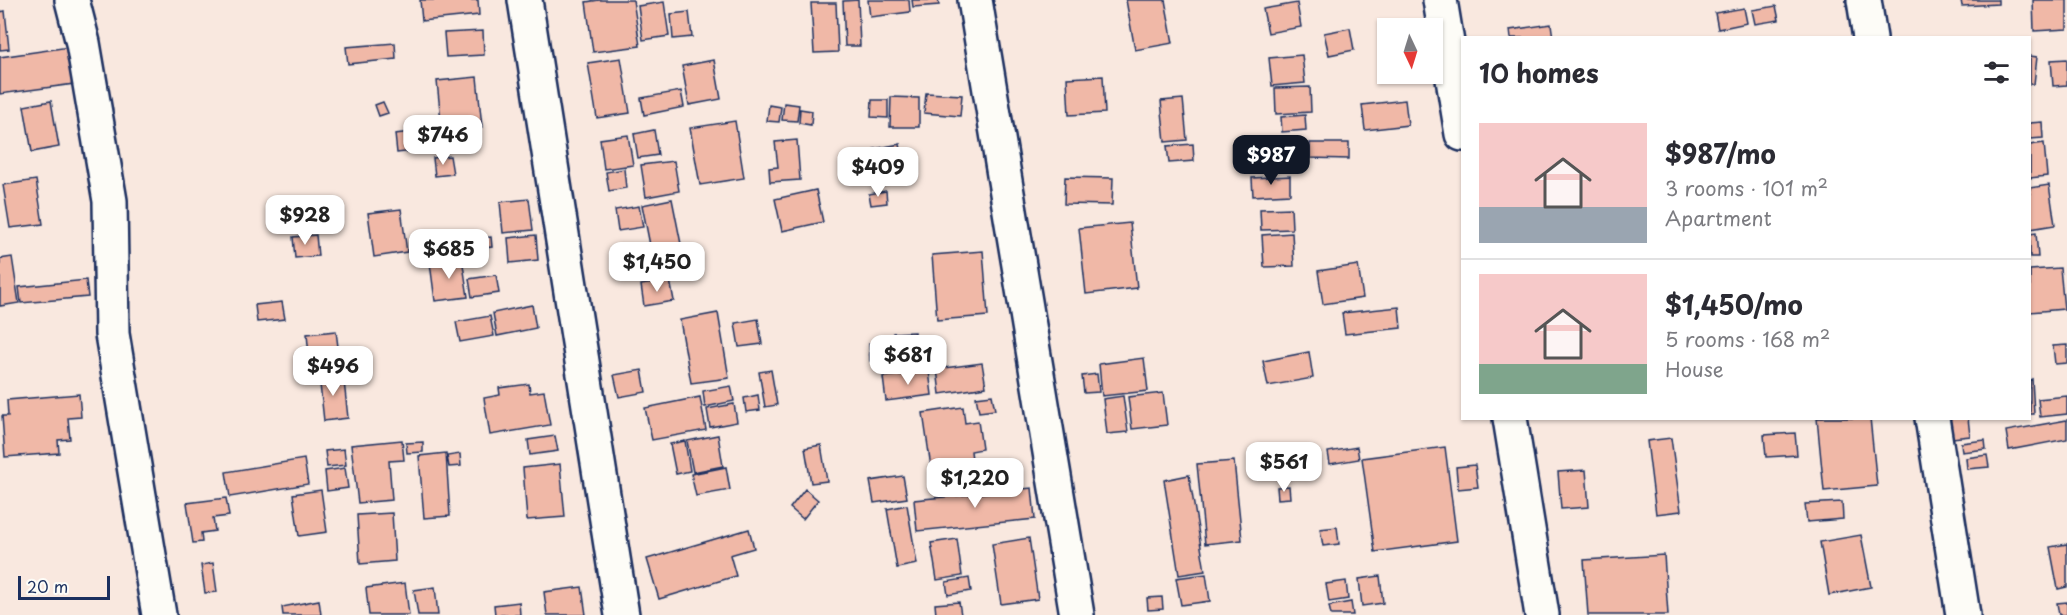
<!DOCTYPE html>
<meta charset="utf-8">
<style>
body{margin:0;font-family:"Playpen Sans",sans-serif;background:#f2f2f3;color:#2b2b33;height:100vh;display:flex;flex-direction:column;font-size:22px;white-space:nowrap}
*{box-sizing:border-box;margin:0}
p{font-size:20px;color:#7c7c81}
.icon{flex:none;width:33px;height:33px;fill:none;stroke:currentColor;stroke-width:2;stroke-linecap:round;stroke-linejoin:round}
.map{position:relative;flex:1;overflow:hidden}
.drawer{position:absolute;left:1461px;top:36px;width:570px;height:384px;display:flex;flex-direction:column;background:#fff;border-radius:0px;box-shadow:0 2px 4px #0004}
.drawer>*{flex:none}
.needle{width:39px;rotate:176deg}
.tools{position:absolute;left:1377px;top:18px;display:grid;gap:12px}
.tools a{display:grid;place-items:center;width:66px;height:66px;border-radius:0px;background:#fff;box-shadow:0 2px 4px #0004;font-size:30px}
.scale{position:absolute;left:18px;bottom:15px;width:92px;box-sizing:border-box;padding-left:6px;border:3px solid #1b2f5e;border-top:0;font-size:16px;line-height:21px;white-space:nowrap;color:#1b2f5e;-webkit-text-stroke:4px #fdfcf7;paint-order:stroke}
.price{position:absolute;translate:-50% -51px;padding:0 14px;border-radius:12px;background:#fff;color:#222;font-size:20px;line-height:39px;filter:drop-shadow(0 2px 3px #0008)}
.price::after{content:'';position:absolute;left:50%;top:36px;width:18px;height:14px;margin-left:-9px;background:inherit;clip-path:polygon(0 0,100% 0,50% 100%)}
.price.current{background:#111827;color:#fff}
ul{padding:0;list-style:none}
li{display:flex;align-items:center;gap:18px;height:150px;padding:0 18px}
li+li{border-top:2px solid #e1e1e2}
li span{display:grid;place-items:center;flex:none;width:168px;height:120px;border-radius:0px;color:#555}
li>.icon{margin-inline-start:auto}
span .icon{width:72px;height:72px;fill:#fffc;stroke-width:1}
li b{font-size:26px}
h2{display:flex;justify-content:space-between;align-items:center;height:72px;padding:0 18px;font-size:26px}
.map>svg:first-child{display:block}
</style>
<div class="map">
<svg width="2067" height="615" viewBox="0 0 2067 615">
<rect width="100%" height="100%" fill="#f9e8df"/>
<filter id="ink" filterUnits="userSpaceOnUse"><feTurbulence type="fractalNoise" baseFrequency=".0167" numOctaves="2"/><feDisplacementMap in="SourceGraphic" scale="12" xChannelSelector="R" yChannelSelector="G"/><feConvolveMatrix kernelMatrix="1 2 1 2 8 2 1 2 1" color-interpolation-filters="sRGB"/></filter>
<g filter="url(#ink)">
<path fill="#f0b8a7" stroke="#1b2f5e" stroke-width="1.5" d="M420,0H478L479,15L422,21Z
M599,0H633L640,46L593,52L586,2Z
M858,0L860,46H845L843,1Z
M868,0H909L910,12L870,17Z
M912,0H938L939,5L913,7Z
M1126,0H1165L1173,43L1135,50Z
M1961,0H1998V4L1962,6Z
M2033,0H2067V29L2034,31Z
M664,2L669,36L643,40L638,6Z
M811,3H836L838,52L814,53Z
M1297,3L1301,27L1268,33L1263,9Z
M1776,6L1779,20L1755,24L1752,10Z
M1744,8L1747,23L1718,29L1715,13Z
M5,11L9,49L0,50V12Z
M689,12L692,37L673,39L671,14Z
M1551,24L1553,38H1511L1510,30Z
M1350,28L1354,50L1329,55L1324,33Z
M483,31L484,55L446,57L444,33Z
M395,43L396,59L348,64L346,47Z
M69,47L74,84L0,94V57Z
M1302,55L1305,83L1272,86L1269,58Z
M2030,56L2037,57L2034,84H2030Z
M621,58L630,113L597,118L588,63Z
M2067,59V85L2053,86L2051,60Z
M714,60L721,99L689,105L682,66Z
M1103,76L1105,113L1069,115L1067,78Z
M477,77L482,127L442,131L437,81Z
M1310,87L1311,112L1276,114L1275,88Z
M681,91L684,107L644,115L641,98Z
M926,93L962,95L960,116L924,113Z
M891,97L919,98V127H890Z
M1183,99L1187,140L1165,142L1161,101Z
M872,100H888V118L871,117Z
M1405,100L1408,125L1365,130L1362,105Z
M51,101L59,147L32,152L24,106Z
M383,102L388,113L379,116L375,105Z
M784,103L799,105L797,121L782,120Z
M769,105L781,107L779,122L767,121Z
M800,109L812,111L811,125L799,123Z
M1305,115L1306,130L1282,132L1281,117Z
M735,121L744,178L700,185L690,128Z
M2042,122L2043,138L2030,139V123Z
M654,130L658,155L638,158L634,134Z
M411,132L413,151L397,153L395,134Z
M628,135L633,165L604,169L600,139Z
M797,140L800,180L770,182L769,168L778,167L775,142Z
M1310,143H1349V159L1310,158Z
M2044,143L2047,176L2030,178V145Z
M900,144L906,178L881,182L874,149Z
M1193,144L1194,161L1169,163L1167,146Z
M450,156L453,174L435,176L433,158Z
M674,161L679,191L646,197L641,165Z
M624,169L626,188L609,191L606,172Z
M1290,176V194L1253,196L1252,178Z
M1065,177L1113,178L1112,205L1064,204Z
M36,180L43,224L10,228L3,185Z
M2049,185L2055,225L2030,229V188Z
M816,190L823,222L782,231L775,199Z
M886,191L887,203L871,205L869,194Z
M529,199L533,230L503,233L500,202Z
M672,199L681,244L651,250L642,205Z
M639,206L643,227L618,231L615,210Z
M1291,208L1292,229L1261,230L1260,209Z
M401,209L407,252L374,257L368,213Z
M1130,223L1137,288L1086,294L1079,228Z
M1292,233L1294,266L1264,267L1262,235Z
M2036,233L2038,257H2030V234Z
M316,235L318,256L295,258L293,237Z
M536,235L538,260L510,263L508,238Z
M491,237L492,247L475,249L474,239Z
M983,251L988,316L937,320L932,255Z
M12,257L19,303L0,306V259Z
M462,258L468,297L435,301L430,263Z
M1358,265L1363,298L1323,304L1318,271Z
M2060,268L2064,309L2030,312V270Z
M496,275L499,293L472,297L469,279Z
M86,280L88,297L21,303L19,287Z
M670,280L674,301L644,306L641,285Z
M282,302L285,319L257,322L255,305Z
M532,305L536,328L497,336L493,313Z
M1399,307L1401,328L1345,334L1342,313Z
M718,313L729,378L691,383L680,320Z
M490,316L494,336L460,342L456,322Z
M758,319L762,344L739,347L735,323Z
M336,331L340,363L310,367L307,334Z
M915,332L916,359L895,360L893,333Z
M886,343L888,359L870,361L869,344Z
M2067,345V363L2055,364L2053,346Z
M1309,352L1313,378L1268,386L1263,361Z
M1144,358L1148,391L1102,396L1099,364Z
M982,363L986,387L940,394L937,369Z
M642,370L646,392L619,397L614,375Z
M771,370L777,405L765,407L759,372Z
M929,371L932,395L886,401L883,377Z
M343,372L348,418L324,421L319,375Z
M1097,374L1099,392L1084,393L1082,376Z
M2032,379L2034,414H2030V380Z
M529,384L530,393L544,391L550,425L490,435L484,398L500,395L499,388Z
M731,386L734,401L705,407L703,391Z
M1163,393L1167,425L1132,429L1128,397Z
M79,394L81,417L68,418L70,439L58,440L59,453L5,457L2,416H8L7,400Z
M758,395L760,410L746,412L744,398Z
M992,395L995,410L979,412L976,397Z
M1123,396L1128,432L1107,434L1103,399Z
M2067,396V414L2040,417L2038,399Z
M700,397L706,430L652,440L645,408Z
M734,404L737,422L710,427L707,409Z
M963,407L965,423L978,421L982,449L971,451L973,468L932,474L923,413Z
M1817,418H1870L1877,486L1824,491Z
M1950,418H1968L1970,436L1952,438Z
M2067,420V439L2009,450L2006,431Z
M1795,433L1797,455L1766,457L1764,435Z
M718,435L723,466L693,472L687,441Z
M555,436L558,451L530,455L528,440Z
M1671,438L1681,511L1656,514L1647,441Z
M402,440L404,460L389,461L392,500L358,503L351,445Z
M1985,440L1986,449L1962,452L1961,443Z
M685,441L690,471L676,474L670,444Z
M423,442V452L407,453L406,443Z
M821,445L827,481L811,483L805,448Z
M1357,447L1359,459L1330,464L1328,452Z
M1445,447L1457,541L1375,552L1362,458Z
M344,449L346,465L327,467L325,451Z
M446,453L450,516L424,518L419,456Z
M460,454L461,466L449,467L447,456Z
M1987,455L1989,467L1967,469L1966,458Z
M304,459L308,484L230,497L226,472Z
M1234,461L1242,540L1205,544L1197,464Z
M560,464L565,517L527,520L523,468Z
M1475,465L1478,487L1458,489L1456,467Z
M726,467L730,490L696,496L691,474Z
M345,468L348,488L327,491L325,471Z
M1586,470L1589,507L1561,509L1558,472Z
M1189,475L1205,571L1179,575L1164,480Z
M903,476L907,498L874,503L870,481Z
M1289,486L1290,498L1278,499L1277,487Z
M1032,488L1035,519L917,531L914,500Z
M805,489L818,500L803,519L790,508Z
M321,490L327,532L299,536L293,494Z
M226,498L229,516L213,518L215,531L201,533L202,542L193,543L187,503Z
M1842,502L1843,519L1807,522L1805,504Z
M907,505L917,564L897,568L887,509Z
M392,513L395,561L360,564L357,515Z
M1337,527L1339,544L1323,546L1320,529Z
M749,529L754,548L730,555L736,576L659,599L647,559Z
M1861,535L1871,587L1829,595L1820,542Z
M1029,538L1038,599L1001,604L992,544Z
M957,539L962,576L937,580L931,543Z
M2067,544V587L2058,589L2050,547Z
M1664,555L1668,615H1588L1584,560Z
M213,563L217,592L205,593L201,565Z
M1206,574L1210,601L1181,605L1176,578Z
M1380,576L1383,603L1362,606L1359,579Z
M969,578L971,591L948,595L946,582Z
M1346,581L1348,599L1329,602L1326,584Z
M405,583L409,615H369L366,588Z
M435,587L438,615H418L414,590Z
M582,587L586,615H547L544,592Z
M1162,597L1163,609L1148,610L1147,598Z
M319,600L321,615H283L282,607Z
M519,602L520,615H495L494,605Z
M959,602L961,615H936L935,604Z
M1351,602L1353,615H1331L1329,606Z
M2067,602V615H2059L2057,603Z"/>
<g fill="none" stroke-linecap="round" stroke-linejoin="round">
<g stroke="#1b2f5e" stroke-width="38">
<path id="minor" d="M72,0L83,43L110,201L112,334L159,615
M525,0L622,615
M975,0L1077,615
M1440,0L1462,134
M1864,0L1870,38
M1510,418L1542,615
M1932,418L1963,615"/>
</g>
<use href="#minor" stroke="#fdfcf7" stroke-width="33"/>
</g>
</g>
</svg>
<div class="tools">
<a><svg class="needle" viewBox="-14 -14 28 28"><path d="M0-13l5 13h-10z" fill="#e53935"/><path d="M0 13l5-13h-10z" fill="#7c7c81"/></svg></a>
</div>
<div class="scale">20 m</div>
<b class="price" style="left:443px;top:166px">$746</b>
<b class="price current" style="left:1271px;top:186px">$987</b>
<b class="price" style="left:878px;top:198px">$409</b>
<b class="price" style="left:305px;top:246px">$928</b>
<b class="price" style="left:449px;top:280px">$685</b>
<b class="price" style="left:657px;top:293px">$1,450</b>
<b class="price" style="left:908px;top:386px">$681</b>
<b class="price" style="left:333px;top:397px">$496</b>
<b class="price" style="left:1284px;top:493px">$561</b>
<b class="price" style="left:975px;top:509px">$1,220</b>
<section class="drawer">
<h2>10 homes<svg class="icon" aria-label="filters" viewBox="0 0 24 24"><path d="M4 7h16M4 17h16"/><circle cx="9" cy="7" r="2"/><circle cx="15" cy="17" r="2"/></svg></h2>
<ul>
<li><span style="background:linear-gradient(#f6c9c9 70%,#9aa5b1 0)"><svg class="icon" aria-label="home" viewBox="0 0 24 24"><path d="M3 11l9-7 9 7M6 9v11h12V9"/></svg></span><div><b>$987/mo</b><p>3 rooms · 101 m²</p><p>Apartment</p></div></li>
<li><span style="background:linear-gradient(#f6c9c9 75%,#7fa58c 0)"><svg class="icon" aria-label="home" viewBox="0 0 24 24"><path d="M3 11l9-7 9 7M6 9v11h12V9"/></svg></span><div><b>$1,450/mo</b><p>5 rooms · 168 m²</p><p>House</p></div></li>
</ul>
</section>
</div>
